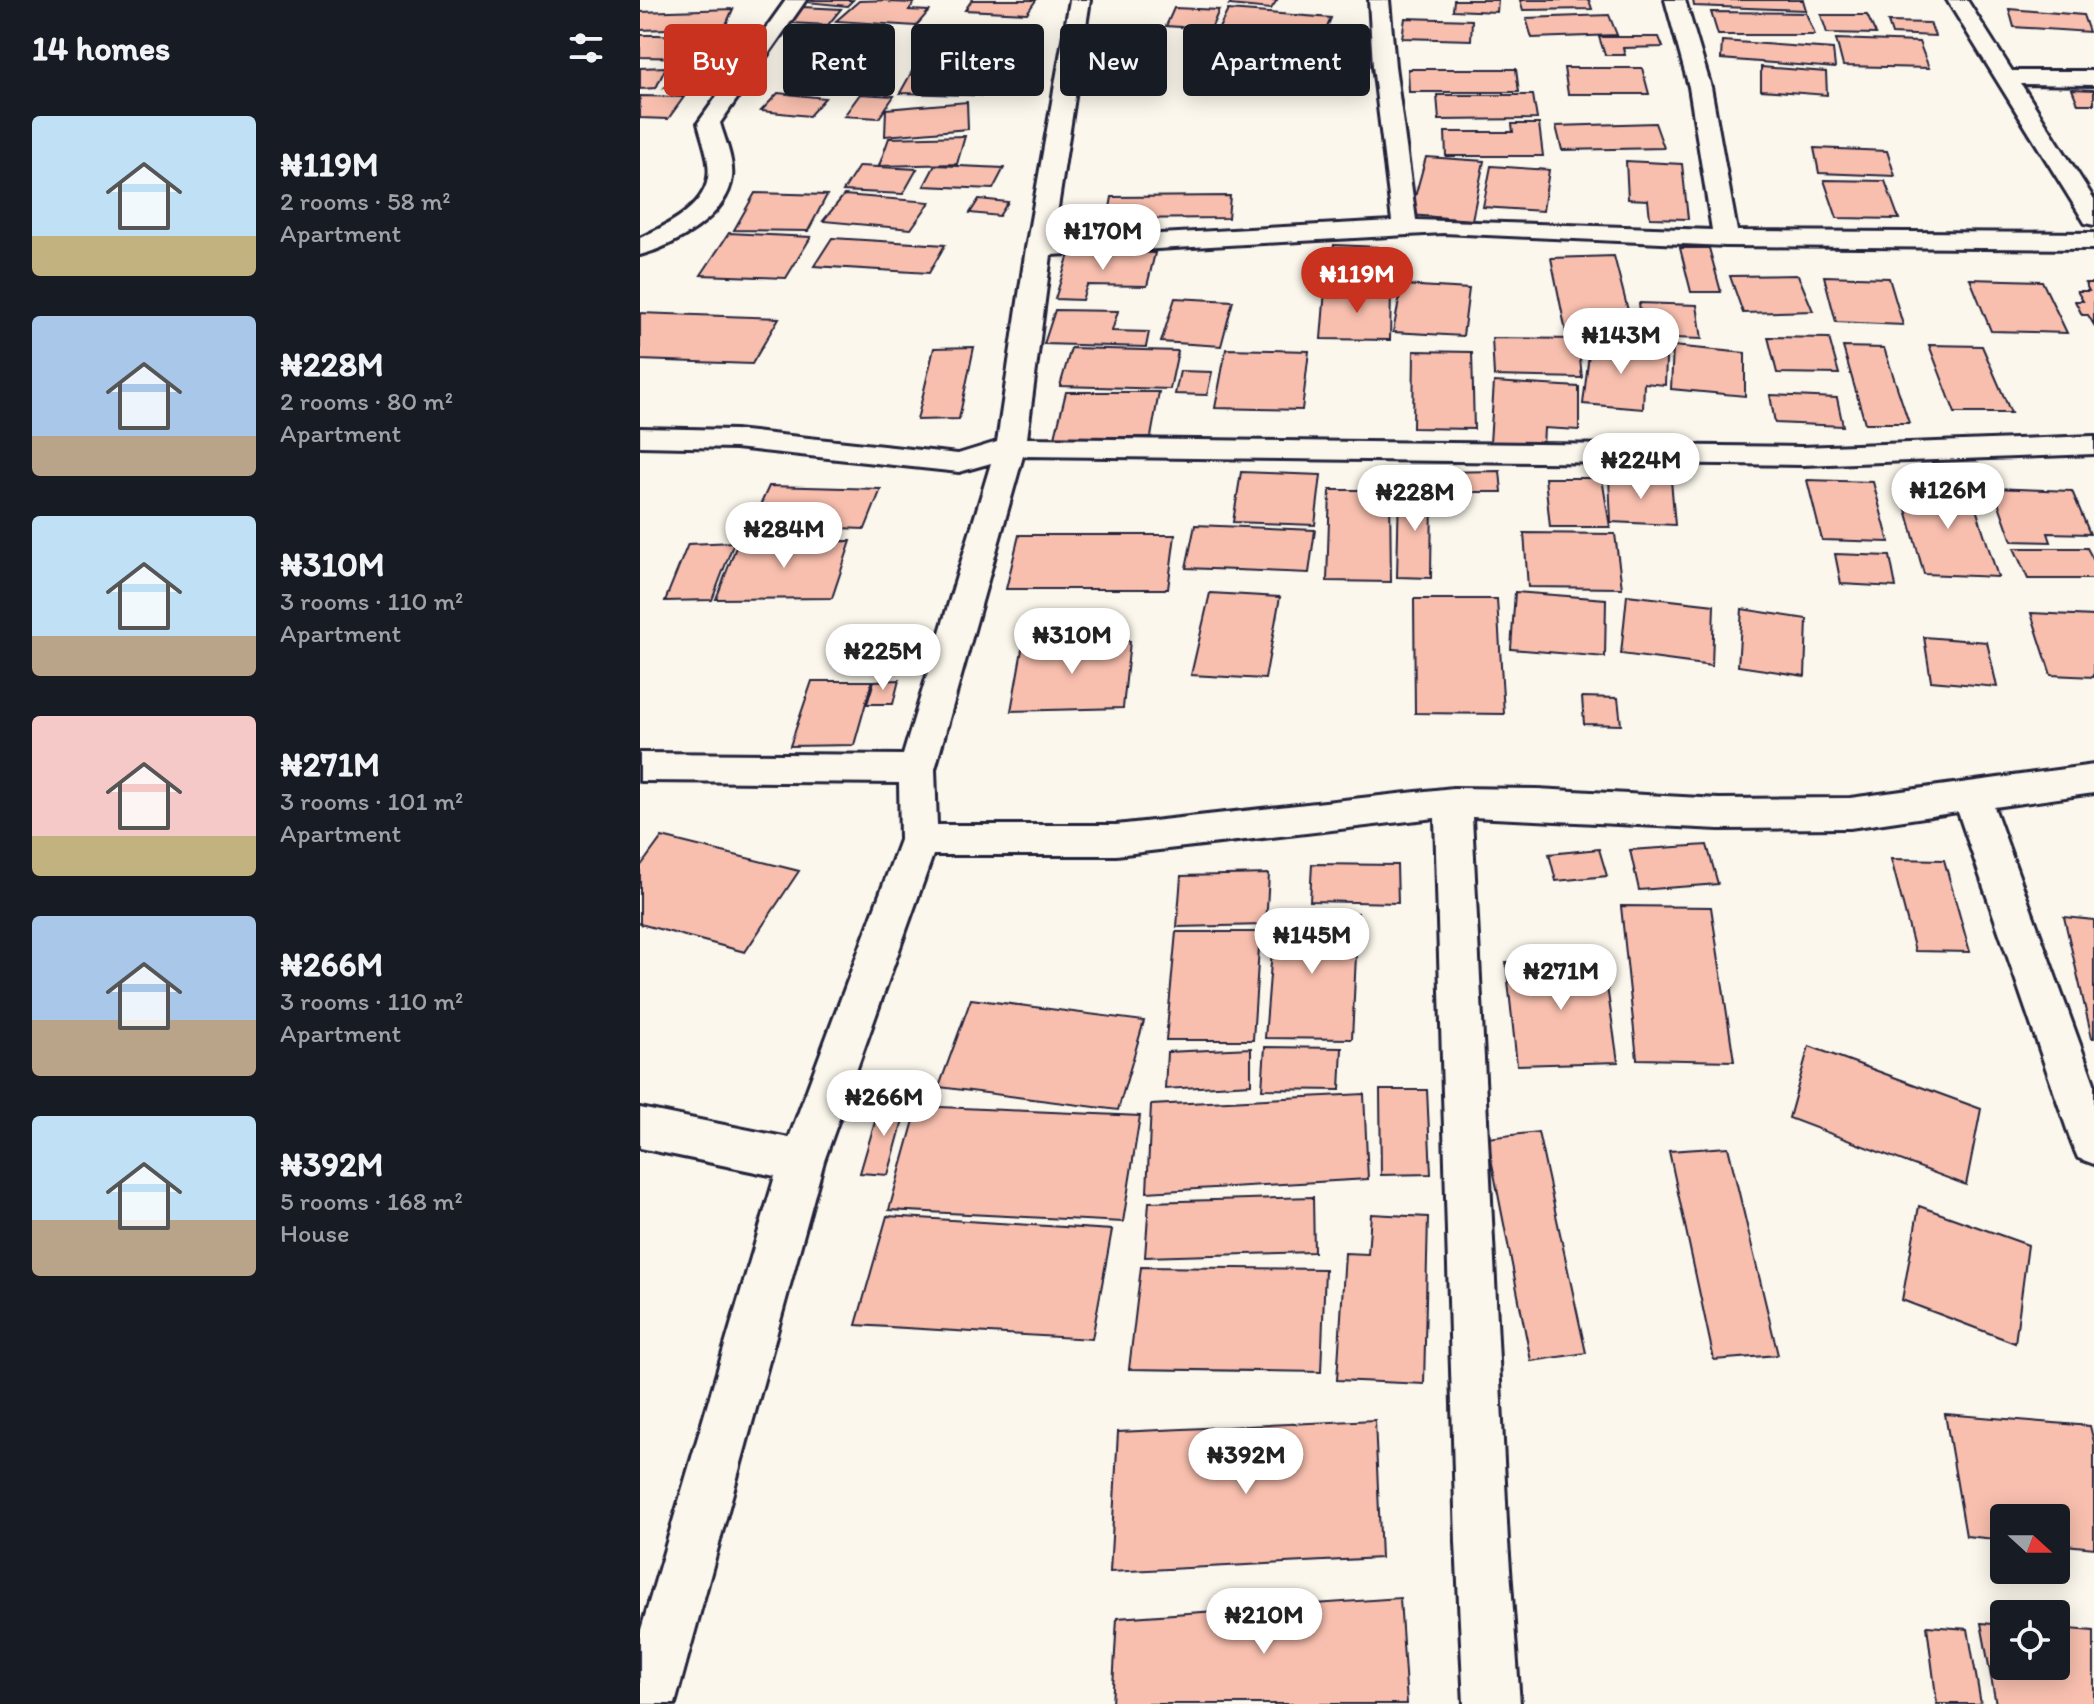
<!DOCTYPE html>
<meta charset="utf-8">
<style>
body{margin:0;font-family:Itim,sans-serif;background:#242831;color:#f1f3f6;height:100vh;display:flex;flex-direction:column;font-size:30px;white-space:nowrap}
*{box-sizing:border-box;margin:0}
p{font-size:26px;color:#9ea1a6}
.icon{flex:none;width:44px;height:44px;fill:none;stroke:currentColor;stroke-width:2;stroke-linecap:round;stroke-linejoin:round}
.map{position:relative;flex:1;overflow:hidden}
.panel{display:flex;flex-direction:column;background:#171b24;width:640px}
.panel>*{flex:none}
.top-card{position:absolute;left:24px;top:24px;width:760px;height:72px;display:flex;gap:16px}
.needle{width:52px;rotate:111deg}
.tools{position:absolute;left:1350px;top:1504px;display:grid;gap:16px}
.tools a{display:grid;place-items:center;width:80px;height:80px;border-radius:8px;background:#171b24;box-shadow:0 4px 20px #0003;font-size:40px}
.price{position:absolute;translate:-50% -68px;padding:0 18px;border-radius:28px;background:#fff;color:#222;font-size:26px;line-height:52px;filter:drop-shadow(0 2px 4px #0008)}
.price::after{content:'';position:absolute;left:50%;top:48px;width:24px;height:18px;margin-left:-12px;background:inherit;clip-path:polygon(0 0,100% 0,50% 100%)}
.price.current{background:#c8321e;color:#fff}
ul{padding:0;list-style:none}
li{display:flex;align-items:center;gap:24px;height:200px;padding:0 32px}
li span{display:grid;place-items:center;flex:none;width:224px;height:160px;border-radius:8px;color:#555}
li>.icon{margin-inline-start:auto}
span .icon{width:96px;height:96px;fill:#fffc;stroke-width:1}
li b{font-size:34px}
h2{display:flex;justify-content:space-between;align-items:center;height:96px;padding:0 32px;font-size:34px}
.chip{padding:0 28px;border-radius:8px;background:#171b24;box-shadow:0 4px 20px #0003;font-size:28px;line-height:72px}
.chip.current{background:#c8321e;color:#fff}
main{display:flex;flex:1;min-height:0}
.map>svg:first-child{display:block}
</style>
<main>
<section class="panel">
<h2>14 homes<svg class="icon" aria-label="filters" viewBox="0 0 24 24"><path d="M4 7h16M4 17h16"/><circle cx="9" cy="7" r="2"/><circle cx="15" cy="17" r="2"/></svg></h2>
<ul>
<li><span style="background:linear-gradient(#bfe0f5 75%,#c2b280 0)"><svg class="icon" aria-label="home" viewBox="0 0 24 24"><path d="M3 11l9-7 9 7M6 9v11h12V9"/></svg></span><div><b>₦119M</b><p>2 rooms · 58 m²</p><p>Apartment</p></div></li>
<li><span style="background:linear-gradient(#a9c7e8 75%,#b9a48a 0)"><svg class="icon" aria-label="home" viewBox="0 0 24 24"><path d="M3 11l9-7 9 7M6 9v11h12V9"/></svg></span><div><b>₦228M</b><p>2 rooms · 80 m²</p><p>Apartment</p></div></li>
<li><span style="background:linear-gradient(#bfe0f5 75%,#b9a48a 0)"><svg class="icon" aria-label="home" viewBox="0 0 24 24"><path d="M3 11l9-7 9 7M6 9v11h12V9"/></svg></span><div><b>₦310M</b><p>3 rooms · 110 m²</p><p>Apartment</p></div></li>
<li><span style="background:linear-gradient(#f6c9c9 75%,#c2b280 0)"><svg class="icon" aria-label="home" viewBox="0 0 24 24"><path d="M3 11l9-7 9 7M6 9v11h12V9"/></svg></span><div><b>₦271M</b><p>3 rooms · 101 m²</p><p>Apartment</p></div></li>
<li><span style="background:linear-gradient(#a9c7e8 65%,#b9a48a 0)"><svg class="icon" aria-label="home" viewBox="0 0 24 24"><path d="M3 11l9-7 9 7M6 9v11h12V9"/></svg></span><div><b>₦266M</b><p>3 rooms · 110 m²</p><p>Apartment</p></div></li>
<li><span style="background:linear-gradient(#bfe0f5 65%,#b9a48a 0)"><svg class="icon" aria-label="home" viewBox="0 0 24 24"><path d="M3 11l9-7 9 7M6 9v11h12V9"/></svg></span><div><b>₦392M</b><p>5 rooms · 168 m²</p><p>House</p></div></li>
</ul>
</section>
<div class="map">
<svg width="1454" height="1704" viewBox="0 0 1454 1704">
<rect width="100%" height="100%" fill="#fbf7ec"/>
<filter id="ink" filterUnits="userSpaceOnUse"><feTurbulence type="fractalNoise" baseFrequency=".0125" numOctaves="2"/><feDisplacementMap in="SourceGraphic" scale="16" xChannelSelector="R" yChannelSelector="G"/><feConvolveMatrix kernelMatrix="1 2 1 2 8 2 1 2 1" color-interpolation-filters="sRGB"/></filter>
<g filter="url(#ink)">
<path fill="#f8bfae" stroke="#22223b" stroke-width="2" d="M167,0H213L207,6L166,2Z
M253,0L251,2L274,3L269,10L289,11L276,26L196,21L219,1Z
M332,0H396L387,13L325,10Z
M593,0H637L631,9L589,5Z
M814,0H858L857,12L813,10Z
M880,0H949L952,9L883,10Z
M1053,0H1163L1166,10L1054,6Z
M162,7L201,9L188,25L149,23Z
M534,8L579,10L571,29L526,26Z
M93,9L85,27L0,30V12Z
M1369,9L1443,15L1449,32L1374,27Z
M588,10L691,18L683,37L578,30Z
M1071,12L1166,13L1175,35H1078Z
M969,15L977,35L892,38L886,18Z
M1181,15H1227L1236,34L1187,33Z
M765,18L832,20L831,40L762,38Z
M1248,22L1290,23L1295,36L1252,34Z
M183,28L246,37L215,63L151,53Z
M0,35H17L70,37L53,58L0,57Z
M959,37H1019L1023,47L983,48L985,55H965Z
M300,39L367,42L353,64L285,61Z
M1196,39L1279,42L1289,68L1203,66Z
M1082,41L1193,49L1195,68L1081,59Z
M48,62L102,65L79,91L24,88Z
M275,66L361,68L355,80H369L362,96L260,93Z
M26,67L16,88L0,89V68Z
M1121,67L1186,72L1187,95L1121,90Z
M924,68H1002L1009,94H928Z
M768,69H876L879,92H769Z
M1432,89L1454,90V104H1438Z
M138,93L185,98L169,116L121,111Z
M220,94L254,96L239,118L204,116Z
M797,95H893L897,119L799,120Z
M0,96L44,97L28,119L0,118Z
M327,102L328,129L245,136L246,109Z
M1015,123L1024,148L922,150L916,126Z
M872,124H899L903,156H806L805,132H873Z
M325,136L317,164L239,166L249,138Z
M1174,148L1247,151L1255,176L1179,173Z
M786,157L844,161L832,220L770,215Z
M986,161L1042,164L1048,219L1010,218L1008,200L988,199Z
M295,165L364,168L353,189L284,186Z
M219,166L277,169L263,194L203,191Z
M851,166L909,170L903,211L843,207Z
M1184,180L1245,181L1259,219L1197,218Z
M115,193L187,195L168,231L94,230Z
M204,195L290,202L271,229L183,221Z
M590,196L588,218L468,219L472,197Z
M339,199L368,202L359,216L330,213Z
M89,233L171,237L146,278L61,275Z
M192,238L305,245L289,273L174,266Z
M694,245L738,247L732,288L686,286Z
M1040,248H1069L1081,292H1051Z
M430,251L515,253L507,286L447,285L442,300L415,299Z
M974,256L993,330L926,332L911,258Z
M1158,275L1173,311L1103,313L1090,276Z
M1184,276L1249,278L1263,325L1196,322Z
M1330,279L1402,281L1427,333L1351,331Z
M1445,283H1454V325L1448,315H1442L1435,301H1443L1437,291H1449Z
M762,285L829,289L823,336L753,332Z
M685,290L751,291L750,340L681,339Z
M535,298L593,301L581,346L521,342Z
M999,303L1057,305L1062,339L1003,337Z
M415,310L478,311L472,331L509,332L506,347L404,344Z
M0,314V313L139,318L112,364L0,360Z
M1128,337L1189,338L1199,374L1137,373Z
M852,338L938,339L942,378L854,376Z
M950,345L1013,350V357L1026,359L1025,385L1004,383L1003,409L943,404Z
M1289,345L1342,346L1371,413H1315Z
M1033,346L1105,353V396L1031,389Z
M334,347L319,419L277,420L294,348Z
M1203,347L1244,348L1269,423H1225Z
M431,348L538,351L530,389L420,386Z
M586,349L669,351L662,410L575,408Z
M774,351L832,352L834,429L773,428Z
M540,371L572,372L567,395L535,394Z
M854,382L939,387V430L904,428L903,446L850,443Z
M426,392H519L511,437H415Z
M1130,395L1197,398L1203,426L1135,423Z
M860,471L862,492H798L797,472Z
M601,472L681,475L675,525L593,522Z
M969,477L1031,480L1035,525L971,522Z
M905,478H962L970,527H910Z
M1167,480L1233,482L1249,542L1182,540Z
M1259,484L1329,487L1358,577L1284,574Z
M129,486L241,489L225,529L111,525Z
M1353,488L1432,491L1450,534L1408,533L1411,542L1372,541Z
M759,489H792L791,578L757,577Z
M690,490H750L751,582L687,581Z
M555,525L675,530L669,573L546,568Z
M884,533L975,534L982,588L888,587Z
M379,535H535L528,589H366Z
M211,541L192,598L76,599L98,542Z
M94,542L72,600L25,601L48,544Z
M1374,548H1447L1454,561V579H1388Z
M1195,554L1250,556L1256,587L1201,584Z
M875,592L966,599L965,657L871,649Z
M570,593L640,597L625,679L551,675Z
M987,595L1074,605L1072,666L981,654Z
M774,599H857L864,714L775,713Z
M1102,609L1167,619L1165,676L1098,666Z
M1391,613L1454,616V677L1411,675Z
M1284,637L1347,642L1357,687L1291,681Z
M490,641L483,708L371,711L383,644Z
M259,680L253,704H227L234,681Z
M172,681H232L214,745L150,746Z
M942,697L978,698L981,725L944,724Z
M22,837L159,871L105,952L0,924V867Z
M1067,845L1078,884L999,890L990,850Z
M959,849L967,876L916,881L909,854Z
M1251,859L1304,860L1330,952L1275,951Z
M672,864L757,865L758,903L670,901Z
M629,874L626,925L537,927L541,876Z
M981,906L1071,907L1094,1061L997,1059Z
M635,912L718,913L712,1039L625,1038Z
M1424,917L1454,920V1038H1452Z
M536,932H620L613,1040H526Z
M963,959L978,1062L877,1065L866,962Z
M331,999L504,1021L478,1110L299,1087Z
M1169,1046L1341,1109L1326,1185L1149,1118Z
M625,1047L702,1048L700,1090L622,1089Z
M611,1048V1084L525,1089L527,1052Z
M740,1090H787L791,1174L741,1175Z
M724,1094L728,1179L507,1192L511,1105Z
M241,1101L268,1102L248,1175L220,1173Z
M278,1106L500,1116L483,1222L249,1210Z
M898,1132L946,1353L891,1361L847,1138Z
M1088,1147L1138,1355L1074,1360L1029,1151Z
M673,1197L674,1252L505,1257L509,1202Z
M1279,1206L1388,1245L1375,1343L1262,1300Z
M731,1214L788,1217L784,1384L697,1380L705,1253L728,1254Z
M247,1216L472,1230L452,1339L216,1325Z
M501,1267L685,1269L681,1372L489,1369Z
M1305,1414L1450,1426L1454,1442V1548L1416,1544V1518H1364V1540L1326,1536Z
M735,1420L741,1558L470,1572L478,1432Z
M760,1598L767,1704H472L477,1618Z
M1341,1623L1364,1625V1666H1416V1628L1454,1631V1704H1356Z
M1287,1626L1328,1629L1341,1704H1297Z"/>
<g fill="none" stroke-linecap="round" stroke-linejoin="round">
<g stroke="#22223b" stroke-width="6">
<path id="minor" d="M146,0H166L80,123C85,140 94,161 92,178C87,217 34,246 0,255V238C25,226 63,209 68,178C71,161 62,140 58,123Z
M430,0H450L413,240L752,221L733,66L729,0H749L755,66L776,220L1072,230L1049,87L1025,0H1045L1071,87L1097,231L1454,233V249L1086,246L803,233L411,255L387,438L1162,447L1454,436V454L1162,465L383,456L295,769L297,825H476L813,788L897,789L1079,799L1210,798L1454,765V793L1354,807L1454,1083V1164L1438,1158L1432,1144L1318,812L1210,828L1079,829L832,817L868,1542L880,1704H824L816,1542L795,818L476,855H293L184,1161L35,1704H0V1633L135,1176L0,1148V1108L149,1138L260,840L259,783L0,781V753L263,755L351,463L319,472L95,448L0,446V428L95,430L318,454L357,442L386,248Z
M1307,0H1327L1372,71H1454V85L1381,84L1454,199V225L1445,223L1442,218Z"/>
</g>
<use href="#minor" fill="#fbf7ec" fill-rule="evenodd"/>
</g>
</g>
</svg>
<div class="tools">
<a><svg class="needle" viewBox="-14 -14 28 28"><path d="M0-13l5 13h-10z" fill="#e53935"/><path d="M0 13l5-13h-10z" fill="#9ea1a6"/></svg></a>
<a><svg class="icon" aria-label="locate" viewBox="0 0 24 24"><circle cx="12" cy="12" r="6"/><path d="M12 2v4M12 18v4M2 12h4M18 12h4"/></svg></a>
</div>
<b class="price" style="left:463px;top:272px">₦170M</b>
<b class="price current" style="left:717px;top:315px">₦119M</b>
<b class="price" style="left:981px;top:376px">₦143M</b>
<b class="price" style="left:1001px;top:501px">₦224M</b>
<b class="price" style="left:1308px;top:531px">₦126M</b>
<b class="price" style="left:775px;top:533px">₦228M</b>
<b class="price" style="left:144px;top:570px">₦284M</b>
<b class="price" style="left:432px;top:676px">₦310M</b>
<b class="price" style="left:243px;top:692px">₦225M</b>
<b class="price" style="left:672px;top:976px">₦145M</b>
<b class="price" style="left:921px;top:1012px">₦271M</b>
<b class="price" style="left:244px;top:1138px">₦266M</b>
<b class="price" style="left:606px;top:1496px">₦392M</b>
<b class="price" style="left:624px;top:1656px">₦210M</b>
<div class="top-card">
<a class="chip current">Buy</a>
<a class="chip">Rent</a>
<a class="chip">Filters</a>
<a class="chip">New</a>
<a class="chip">Apartment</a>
</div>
</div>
</main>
